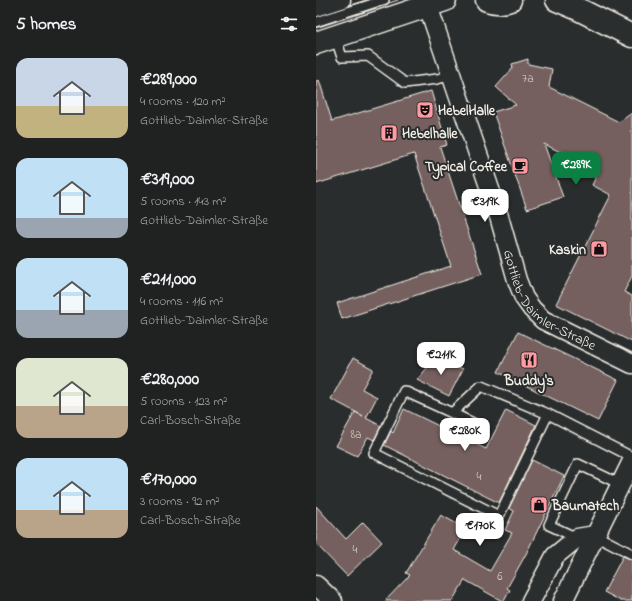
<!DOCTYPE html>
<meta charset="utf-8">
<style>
body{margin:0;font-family:"Indie Flower",sans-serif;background:#282a2a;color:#f1f3f6;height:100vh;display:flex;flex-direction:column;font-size:15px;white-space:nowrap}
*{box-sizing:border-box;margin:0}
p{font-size:13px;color:#a2a4a5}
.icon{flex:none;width:22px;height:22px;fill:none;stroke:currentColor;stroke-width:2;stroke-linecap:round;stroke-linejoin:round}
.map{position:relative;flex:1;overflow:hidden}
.panel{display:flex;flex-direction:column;background:#202222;width:316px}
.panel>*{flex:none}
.price{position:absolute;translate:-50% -34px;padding:0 9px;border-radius:8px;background:#fff;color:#222;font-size:13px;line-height:26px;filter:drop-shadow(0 1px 2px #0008)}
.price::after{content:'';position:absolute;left:50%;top:24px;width:12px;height:9px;margin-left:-6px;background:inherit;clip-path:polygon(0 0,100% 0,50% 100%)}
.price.current{background:#0b8043;color:#fff}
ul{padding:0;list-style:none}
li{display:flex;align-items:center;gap:12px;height:100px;padding:0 16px}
li span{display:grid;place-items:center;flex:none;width:112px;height:80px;border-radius:12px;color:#555}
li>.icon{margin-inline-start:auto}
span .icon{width:48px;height:48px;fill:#fffc;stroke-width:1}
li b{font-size:17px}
h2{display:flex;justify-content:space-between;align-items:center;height:48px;padding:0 16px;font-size:17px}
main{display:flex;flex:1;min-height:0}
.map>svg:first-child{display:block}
</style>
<main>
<section class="panel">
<h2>5 homes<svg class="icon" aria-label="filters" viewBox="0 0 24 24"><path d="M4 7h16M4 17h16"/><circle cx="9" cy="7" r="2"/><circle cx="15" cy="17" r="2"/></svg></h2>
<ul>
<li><span style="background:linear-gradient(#c9d6e8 60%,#c2b280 0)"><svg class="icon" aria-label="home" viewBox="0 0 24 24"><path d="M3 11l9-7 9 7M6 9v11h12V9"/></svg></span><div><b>€289,000</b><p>4 rooms · 120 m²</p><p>Gottlieb-Daimler-Straße</p></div></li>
<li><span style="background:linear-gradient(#bfe0f5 75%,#9aa5b1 0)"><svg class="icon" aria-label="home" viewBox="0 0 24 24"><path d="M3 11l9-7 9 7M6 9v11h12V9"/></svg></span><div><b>€319,000</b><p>5 rooms · 143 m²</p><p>Gottlieb-Daimler-Straße</p></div></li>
<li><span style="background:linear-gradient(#bfe0f5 65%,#9aa5b1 0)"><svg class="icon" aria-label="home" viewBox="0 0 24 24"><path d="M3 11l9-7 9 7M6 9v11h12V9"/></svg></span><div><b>€211,000</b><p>4 rooms · 116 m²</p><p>Gottlieb-Daimler-Straße</p></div></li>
<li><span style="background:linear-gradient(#dfe7d0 60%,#b9a48a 0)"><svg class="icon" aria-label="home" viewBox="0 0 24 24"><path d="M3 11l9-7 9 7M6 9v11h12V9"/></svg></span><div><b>€280,000</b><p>5 rooms · 123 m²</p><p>Carl-Bosch-Straße</p></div></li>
<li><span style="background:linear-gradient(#bfe0f5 65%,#b9a48a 0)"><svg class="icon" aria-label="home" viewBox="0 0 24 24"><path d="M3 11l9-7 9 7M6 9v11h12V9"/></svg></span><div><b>€170,000</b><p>3 rooms · 92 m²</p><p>Carl-Bosch-Straße</p></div></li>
</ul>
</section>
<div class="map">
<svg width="316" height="601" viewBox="0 0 316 601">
<rect width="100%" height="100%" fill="#2a2d2e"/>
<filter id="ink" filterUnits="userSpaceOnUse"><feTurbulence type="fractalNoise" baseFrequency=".025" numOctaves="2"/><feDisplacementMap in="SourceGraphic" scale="8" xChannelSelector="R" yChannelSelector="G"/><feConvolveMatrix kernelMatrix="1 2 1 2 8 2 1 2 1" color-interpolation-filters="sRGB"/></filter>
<g filter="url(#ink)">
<path fill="#74605f" stroke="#f4f1e8" d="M212,59V64L236,69L233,87L303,122L316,113V276L308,292L316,296V342L240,304L295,195L276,185L283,171L228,144L247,197L211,209L177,112L200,105L180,87L197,68L196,64Z
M3,80L16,121L115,91L131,145L124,147L166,274L26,319L21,303L135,266L98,154L0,184V81Z
M202,332L302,380L282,421L182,372Z
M121,356L147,369L133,396L101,380Z
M37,358L57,369L46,389L61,397L50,418L65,426L58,440L52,437L41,456L20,446L39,412L47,416L15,399Z
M88,409L170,449L190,410L220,425L183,503L68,445L75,431L77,433Z
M216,460L248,476L210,554L191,588L194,590L188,601H186L149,580L136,601H69L94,575L90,573L125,515L150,529L138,550L174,571L196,533L189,530L198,511L193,508Z
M0,506L30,539L47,522L66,542L31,576L0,544Z
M307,556L316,560V601H305L288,592Z"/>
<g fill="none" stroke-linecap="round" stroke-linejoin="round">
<g stroke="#f4f1e8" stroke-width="12">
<path id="service" d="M0,22L68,0
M19,36L26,57L52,56L89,83L121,79L137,75
M136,413L163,426
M232,414L183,516L58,453L88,391L136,413L165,386L232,414L316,457
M279,535L316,554
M261,538L233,525L262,464L304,484"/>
</g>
<g stroke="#f4f1e8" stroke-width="21">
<g id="minor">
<path id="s1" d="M112,6L182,213L201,280L208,298L216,309L227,320L316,364"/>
<path d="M0,585L17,601"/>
<path d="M215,601L239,556L261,538L279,535"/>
<path d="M247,601L316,461"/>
</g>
</g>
<g stroke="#f4f1e8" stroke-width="25">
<path id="tertiary" d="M0,8L23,0
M0,43L129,0"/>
</g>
<g stroke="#f4f1e8" stroke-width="25">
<path id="secondary" d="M171,0C179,3 186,3 194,0
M241,0L262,9L316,36"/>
</g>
<use href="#service" stroke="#2a2d2e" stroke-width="9"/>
<use href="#minor" stroke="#2a2d2e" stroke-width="18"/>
<use href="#tertiary" stroke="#2a2d2e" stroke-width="22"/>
<use href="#secondary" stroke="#2a2d2e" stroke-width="22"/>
<path stroke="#f4f1e8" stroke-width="1" d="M0,17L53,0
M0,27L82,0"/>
</g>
</g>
<defs>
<g id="theatre-square" transform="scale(0.9)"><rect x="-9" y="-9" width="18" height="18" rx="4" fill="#ff9aa2" stroke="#2a2d2e"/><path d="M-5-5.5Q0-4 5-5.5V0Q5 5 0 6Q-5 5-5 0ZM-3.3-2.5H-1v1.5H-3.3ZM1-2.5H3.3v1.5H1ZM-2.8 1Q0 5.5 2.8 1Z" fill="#111"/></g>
<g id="building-square" transform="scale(0.9)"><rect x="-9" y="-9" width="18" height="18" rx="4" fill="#ff9aa2" stroke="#2a2d2e"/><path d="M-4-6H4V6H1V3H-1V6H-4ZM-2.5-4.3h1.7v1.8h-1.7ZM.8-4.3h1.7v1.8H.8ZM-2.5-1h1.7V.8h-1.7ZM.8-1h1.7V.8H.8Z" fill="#111"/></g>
<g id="cafe-square" transform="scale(0.9)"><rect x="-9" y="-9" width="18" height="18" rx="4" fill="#ff9aa2" stroke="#2a2d2e"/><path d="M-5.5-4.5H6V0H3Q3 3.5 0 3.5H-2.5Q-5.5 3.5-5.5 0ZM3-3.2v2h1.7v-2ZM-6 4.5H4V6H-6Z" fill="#111"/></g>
<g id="shop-square" transform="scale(0.9)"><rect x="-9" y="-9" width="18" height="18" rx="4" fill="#ff9aa2" stroke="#2a2d2e"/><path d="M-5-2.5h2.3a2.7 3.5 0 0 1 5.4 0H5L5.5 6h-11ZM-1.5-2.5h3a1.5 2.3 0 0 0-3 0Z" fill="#111"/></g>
<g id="restaurant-square" transform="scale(0.9)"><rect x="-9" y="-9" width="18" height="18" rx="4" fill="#ff9aa2" stroke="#2a2d2e"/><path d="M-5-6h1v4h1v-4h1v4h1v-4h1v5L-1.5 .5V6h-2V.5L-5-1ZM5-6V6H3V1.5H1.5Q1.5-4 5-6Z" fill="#111"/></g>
</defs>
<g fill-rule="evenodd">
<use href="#theatre-square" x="109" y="110"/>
<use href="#building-square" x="73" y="133"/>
<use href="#cafe-square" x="204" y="166"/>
<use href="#shop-square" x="283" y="249"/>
<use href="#restaurant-square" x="213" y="360"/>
<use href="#shop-square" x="223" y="505"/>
</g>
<g text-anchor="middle" stroke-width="4" stroke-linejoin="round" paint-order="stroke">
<g font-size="12" fill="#d4cdc6">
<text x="212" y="82">7a</text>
<text x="40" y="438">8a</text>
<text x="163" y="480">4</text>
<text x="39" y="553">4</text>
<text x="184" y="580">6</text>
</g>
<g font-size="14" font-weight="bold" fill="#f4f1e8" stroke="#2a2d2e" text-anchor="start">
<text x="122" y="115">HebelHalle</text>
<text x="86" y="138">Hebelhalle</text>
<text x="191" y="171" text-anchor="end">Typical Coffee</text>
<text x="270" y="254" text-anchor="end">Kaskin</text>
<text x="213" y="385" text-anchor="middle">Buddy's</text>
<text x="236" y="510">Baumatech</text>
</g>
<g font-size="14" fill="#f4f1e8" stroke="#2a2d2e">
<text dy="5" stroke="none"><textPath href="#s1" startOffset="326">Gottlieb-Daimler-Straße</textPath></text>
</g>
</g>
</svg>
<b class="price current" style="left:260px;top:186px">€289K</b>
<b class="price" style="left:169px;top:223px">€319K</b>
<b class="price" style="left:125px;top:376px">€211K</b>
<b class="price" style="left:149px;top:452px">€280K</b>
<b class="price" style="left:164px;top:547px">€170K</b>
</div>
</main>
